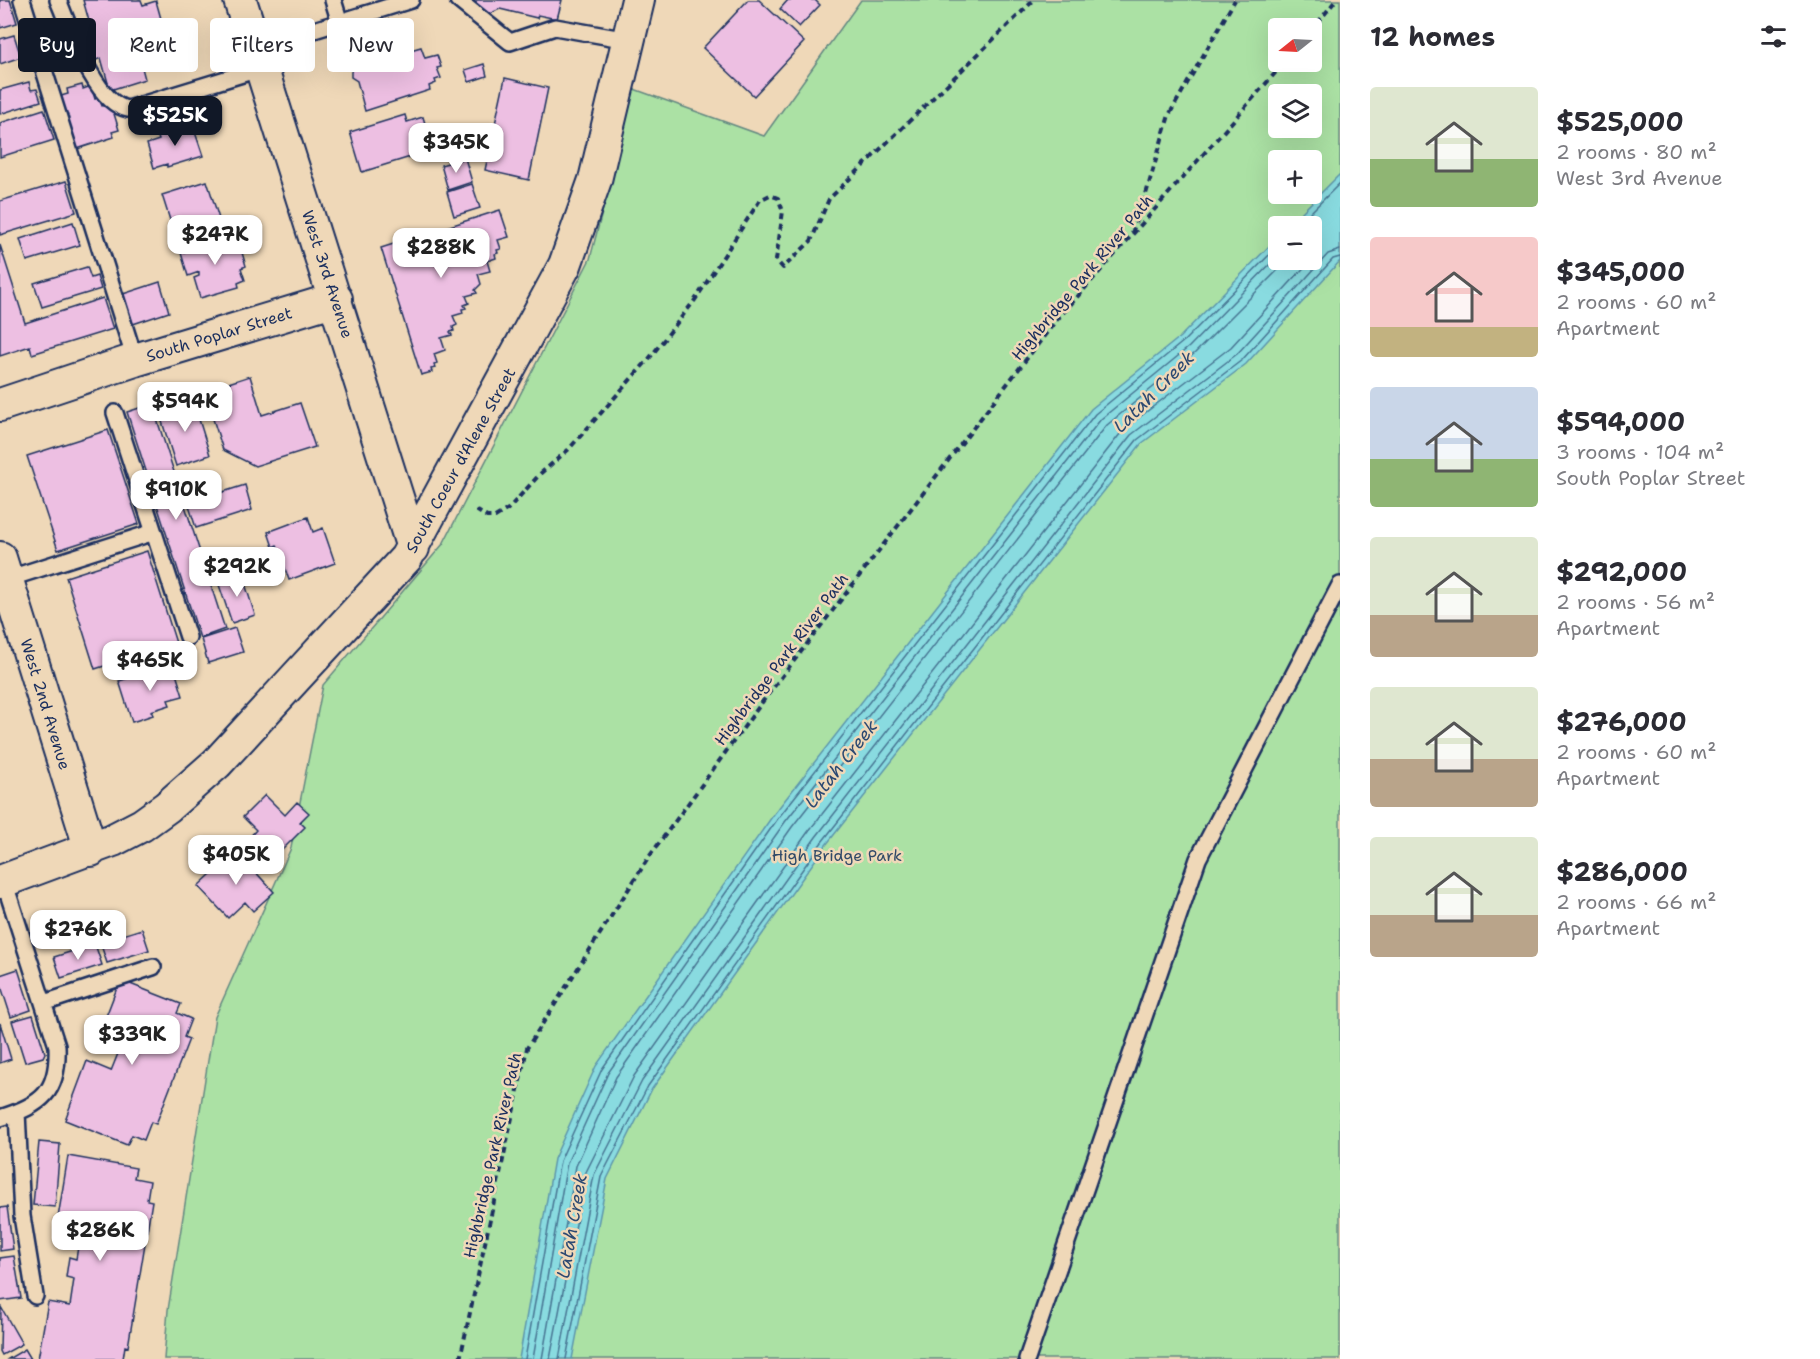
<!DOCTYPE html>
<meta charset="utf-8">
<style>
body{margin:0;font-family:"Shantell Sans",sans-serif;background:#f7f7f7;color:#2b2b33;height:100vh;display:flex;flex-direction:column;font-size:22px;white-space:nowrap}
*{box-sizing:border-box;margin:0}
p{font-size:20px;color:#7c7c81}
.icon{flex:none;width:33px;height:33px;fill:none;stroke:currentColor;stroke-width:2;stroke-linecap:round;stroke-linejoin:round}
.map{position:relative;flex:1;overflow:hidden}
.panel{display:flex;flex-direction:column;background:#fff;width:480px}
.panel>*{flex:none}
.hud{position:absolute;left:18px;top:18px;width:570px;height:54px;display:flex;gap:12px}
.needle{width:39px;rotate:252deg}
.buttons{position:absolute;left:1268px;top:18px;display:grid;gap:12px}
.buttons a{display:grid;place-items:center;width:54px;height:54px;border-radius:6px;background:#fff;box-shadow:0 6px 24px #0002;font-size:30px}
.price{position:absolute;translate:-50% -51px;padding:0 14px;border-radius:12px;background:#fff;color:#222;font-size:20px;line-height:39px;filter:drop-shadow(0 2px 3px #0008)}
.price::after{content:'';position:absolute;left:50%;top:36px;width:18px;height:14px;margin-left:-9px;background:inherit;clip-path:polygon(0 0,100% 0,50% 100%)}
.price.selected{background:#111827;color:#fff}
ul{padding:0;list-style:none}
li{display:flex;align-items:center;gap:18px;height:150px;padding:0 30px}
li span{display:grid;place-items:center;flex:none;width:168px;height:120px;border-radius:6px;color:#555}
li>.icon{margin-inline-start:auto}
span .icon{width:72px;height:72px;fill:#fffc;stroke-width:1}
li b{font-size:26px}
h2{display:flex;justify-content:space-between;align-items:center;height:72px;padding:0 30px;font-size:26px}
.tag{padding:0 21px;border-radius:6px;background:#fff;box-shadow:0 6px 24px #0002;font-size:21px;line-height:54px}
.tag.selected{background:#111827;color:#fff}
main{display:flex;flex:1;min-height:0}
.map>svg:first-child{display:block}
</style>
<main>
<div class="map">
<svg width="1340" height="1359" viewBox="0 0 1340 1359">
<rect width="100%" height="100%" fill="#efd8b8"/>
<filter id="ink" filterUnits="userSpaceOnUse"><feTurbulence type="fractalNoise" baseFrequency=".0167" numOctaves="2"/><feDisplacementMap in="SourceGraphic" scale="12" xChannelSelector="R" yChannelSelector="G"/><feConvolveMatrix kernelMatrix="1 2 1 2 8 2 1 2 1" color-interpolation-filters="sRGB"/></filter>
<g filter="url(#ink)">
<path fill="#abe1a4" stroke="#638881" stroke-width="1.5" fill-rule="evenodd" d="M861,0H1340V1359H164L168,1310L215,1017L291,848L323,685L443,544L590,259L634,89L764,136ZM1278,28H1311V62H1278ZM1278,94H1311V128H1278ZM1278,160H1311V194H1278ZM1278,226H1311V260H1278Z"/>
<path fill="#89dbe0" stroke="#5d96ac" stroke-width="1.5" d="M1340,174V261L1246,364L1141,444L826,845L652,1089L607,1179L572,1359H519L554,1159L596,1066L774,814L1091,409L1180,337L1278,237V260H1311V226H1288Z"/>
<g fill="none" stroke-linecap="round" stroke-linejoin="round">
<path stroke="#477492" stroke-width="1.5" d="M1297,226L1340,183
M525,1359L560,1161L602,1069L779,817L1095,414L1184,341L1278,246
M533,1359L567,1163L608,1073L785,822L1101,419L1189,347L1278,256
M542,1359L576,1166L616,1077L792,827L1107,425L1195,353L1288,260
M550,1359L586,1172L634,1076L808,832L1124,429L1231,347L1311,260
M559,1359L594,1175L642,1081L816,837L1131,435L1237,354L1328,254L1340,250
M566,1359L601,1177L648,1086L822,842L1137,440L1242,360L1333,259L1340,257"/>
</g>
<path fill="#edbfe2" stroke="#1b2f5e" stroke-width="1.5" d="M0,0H10L17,23L0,28Z
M83,0H141L143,5L156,1L165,33L152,37L159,59L141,64L145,79L110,90L101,58L94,61L82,23L89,21Z
M469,0H562L557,19L538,15L537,18L500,9L487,15Z
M748,0H759L804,42L754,96L703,48Z
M788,0H815L820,5L799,27L780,9Z
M14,35L21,57L0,64V39Z
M421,47L425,58L437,55L441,67L437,68L441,78L435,80L436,83L429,86L430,90L365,111L357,81L351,77V72L353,67L358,65L364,67L384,61L387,68L403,63L400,53Z
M484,64L487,76L469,82L465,70Z
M505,78L548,88L529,180L485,170Z
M29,82L31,90L37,89L41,101L0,114V90Z
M82,85L83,89L91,86L95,99L99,98L102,106L111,104L119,130L112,132L114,137L77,149L61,96L68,94L67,89Z
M44,109L54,140L0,157V123Z
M405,115L407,122L423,117L433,150L362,172L350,132Z
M192,123L203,156L167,167V164L154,168L147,144L159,140L157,134Z
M465,158L472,182L448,190L441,165Z
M66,181L76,212L0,235V201Z
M207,181L221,225L176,239L162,195Z
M472,184L480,208L454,216L447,192Z
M500,210L509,237L498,240L501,249L497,250L498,253L495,254L496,258L487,261L490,271L478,274L481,284L475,290L477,293L466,296L469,303L464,305L466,308L462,309L463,313L453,316L457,325L453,327L454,331L450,332L452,335L441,338L445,350L434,354L437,363L434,364L435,368L431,369L432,372L421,375L381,248Z
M73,222L80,245L27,261L20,239Z
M224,237L225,239L232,237L236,250L241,249L246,266L241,268L245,280L238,283L239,287L200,298L194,278L199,276V272L188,276L181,253L192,249L191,247Z
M0,245L25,323L103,298L113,329L32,354L30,346L0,356Z
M87,267L91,278L97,276L101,289L42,307L34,283Z
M160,282L169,312L133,324L123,294Z
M250,376L262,415L300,403L315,447L255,466L223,450L204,391Z
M193,400L210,455L176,466L159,412Z
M152,404L225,629L200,638L127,412Z
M108,430L139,524L58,550L27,456Z
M245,485L252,510L196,528L188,503Z
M308,517L313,532L323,528L335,563L289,580L277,545L273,547L268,532Z
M147,551L176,643L95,669L66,577Z
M242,574L255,615L232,623L218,582Z
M235,628L243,652L208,663L201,639Z
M173,664L183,696L168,700L170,705L151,711L153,715L132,722L119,681Z
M265,795L285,815L297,802L309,813L300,822L305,827L279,853L275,849L267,857L248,839L256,830L243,817Z
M236,851L274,892L253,911L245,902L228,918L198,886Z
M142,929L149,950L107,963L100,942Z
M95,944L102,965L61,978L54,957Z
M18,969L31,1010L11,1017L0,983V975Z
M120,980L181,1004L177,1013L191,1019L184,1037L189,1039L156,1124L151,1122L144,1140L132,1135L127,1145L65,1120L87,1061L111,1071L121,1046L98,1037Z
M33,1015L45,1053L43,1057L25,1062L12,1021Z
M0,1023L11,1059L0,1063Z
M39,1142L60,1144L55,1207L33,1205Z
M68,1156L136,1168L134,1178L150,1181L147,1200L152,1201L128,1347L125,1346L123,1359H38L48,1302L70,1306L74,1279L66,1277L69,1257L76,1259L82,1222L58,1218Z
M7,1207L13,1249L0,1251V1208Z
M14,1256L21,1298L0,1301V1258Z
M1,1307L22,1344L2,1355L0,1351Z
M25,1349L31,1359H8Z"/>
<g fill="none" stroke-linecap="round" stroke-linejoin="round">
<g stroke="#1b2f5e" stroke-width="20">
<path id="service" d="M22,0L135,360
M58,0C70,28 95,104 128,109L262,68
M333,0L340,23
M458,0L510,42L555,27L628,40
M256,48L411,0
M115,413L188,637
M7,579L154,532
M44,1003L153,967
M17,1112L22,1216L35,1296
M0,1118C42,1105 59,1092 57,1046L4,881
M1027,1359L1198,859L1340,585"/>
</g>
<g stroke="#1b2f5e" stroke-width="36">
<path id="minor" d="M240,0L413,548
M0,405L135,360L336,299
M0,558L91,850
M0,882L113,840L142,825L167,807L217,763L406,558L565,265L595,180L638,0"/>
</g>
<path stroke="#1b2f5e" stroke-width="4" stroke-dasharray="6 4.5" stroke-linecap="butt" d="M1311,31L1336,0
M1132,233L1144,201L1169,115L1235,0
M476,510L487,517H495L508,509L541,473L568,450L648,360L695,300L760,200L770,195L778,198L783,211L776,260L783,268L811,241L829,199L1034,0
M460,1359L527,1048L649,857L763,701L1055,322L1285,62"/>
<use href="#service" stroke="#efd8b8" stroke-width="15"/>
<use href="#minor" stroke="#efd8b8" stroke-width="32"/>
</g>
</g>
<g text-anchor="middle" stroke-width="5" stroke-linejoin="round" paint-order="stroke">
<g font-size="16" fill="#1b2f5e" stroke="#efd8b8">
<text transform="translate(328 274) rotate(72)" y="6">West 3rd Avenue</text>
<text transform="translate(1082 277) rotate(-50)" y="6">Highbridge Park River Path</text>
<text transform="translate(219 334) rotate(-17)" y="6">South Poplar Street</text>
<text transform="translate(460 460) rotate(-61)" y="6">South Coeur d'Alene Street</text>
<text transform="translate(781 659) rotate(-53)" y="6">Highbridge Park River Path</text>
<text transform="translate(46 704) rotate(73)" y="6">West 2nd Avenue</text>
<text transform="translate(492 1155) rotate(-77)" y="6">Highbridge Park River Path</text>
</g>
<g font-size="16" fill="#314a68" stroke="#efd8b8">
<text x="837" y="861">High Bridge Park</text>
</g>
<g font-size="18" font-style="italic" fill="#2c4972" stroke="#efd8b8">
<text transform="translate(1154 392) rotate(-45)" y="6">Latah Creek</text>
<text transform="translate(841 764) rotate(-52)" y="6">Latah Creek</text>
<text transform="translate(572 1226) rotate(-80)" y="6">Latah Creek</text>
</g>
</g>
</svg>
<div class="buttons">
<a><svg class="needle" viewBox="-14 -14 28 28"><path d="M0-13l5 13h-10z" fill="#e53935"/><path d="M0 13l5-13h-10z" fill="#7c7c81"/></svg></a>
<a><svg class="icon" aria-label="layers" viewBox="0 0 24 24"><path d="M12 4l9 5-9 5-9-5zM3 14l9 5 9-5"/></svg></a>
<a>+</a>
<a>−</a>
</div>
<b class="price selected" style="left:175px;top:147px">$525K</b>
<b class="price" style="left:456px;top:174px">$345K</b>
<b class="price" style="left:215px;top:266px">$247K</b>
<b class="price" style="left:441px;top:279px">$288K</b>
<b class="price" style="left:185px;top:433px">$594K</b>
<b class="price" style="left:176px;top:521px">$910K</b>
<b class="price" style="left:237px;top:598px">$292K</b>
<b class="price" style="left:150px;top:692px">$465K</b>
<b class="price" style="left:236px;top:886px">$405K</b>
<b class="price" style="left:78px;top:961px">$276K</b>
<b class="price" style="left:132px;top:1066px">$339K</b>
<b class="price" style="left:100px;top:1262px">$286K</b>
<div class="hud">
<a class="tag selected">Buy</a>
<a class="tag">Rent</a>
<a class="tag">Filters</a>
<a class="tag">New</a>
</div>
</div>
<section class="panel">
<h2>12 homes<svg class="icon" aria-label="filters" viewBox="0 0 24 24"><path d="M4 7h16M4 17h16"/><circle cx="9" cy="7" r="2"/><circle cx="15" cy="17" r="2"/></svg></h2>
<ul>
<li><span style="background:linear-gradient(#dfe7d0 60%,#8fb573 0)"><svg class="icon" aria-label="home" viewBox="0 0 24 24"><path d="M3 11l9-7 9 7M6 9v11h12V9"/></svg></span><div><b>$525,000</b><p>2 rooms · 80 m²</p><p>West 3rd Avenue</p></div></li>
<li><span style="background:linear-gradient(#f6c9c9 75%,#c2b280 0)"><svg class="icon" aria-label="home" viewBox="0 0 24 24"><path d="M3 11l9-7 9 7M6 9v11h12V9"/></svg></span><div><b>$345,000</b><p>2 rooms · 60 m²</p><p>Apartment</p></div></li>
<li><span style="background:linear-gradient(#c9d6e8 60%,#8fb573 0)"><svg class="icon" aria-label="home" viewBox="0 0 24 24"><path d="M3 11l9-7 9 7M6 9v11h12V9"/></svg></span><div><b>$594,000</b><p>3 rooms · 104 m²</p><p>South Poplar Street</p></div></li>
<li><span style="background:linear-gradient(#dfe7d0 65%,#b9a48a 0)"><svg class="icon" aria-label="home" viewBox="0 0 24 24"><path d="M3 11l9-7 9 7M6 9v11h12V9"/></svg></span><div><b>$292,000</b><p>2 rooms · 56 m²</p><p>Apartment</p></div></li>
<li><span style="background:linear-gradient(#dfe7d0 60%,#b9a48a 0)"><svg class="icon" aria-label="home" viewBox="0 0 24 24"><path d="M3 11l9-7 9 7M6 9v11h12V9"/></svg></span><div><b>$276,000</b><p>2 rooms · 60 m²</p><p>Apartment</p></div></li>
<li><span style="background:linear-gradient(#dfe7d0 65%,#b9a48a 0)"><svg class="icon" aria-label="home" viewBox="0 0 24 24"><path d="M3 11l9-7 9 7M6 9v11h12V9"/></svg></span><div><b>$286,000</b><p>2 rooms · 66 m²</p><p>Apartment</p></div></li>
</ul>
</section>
</main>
